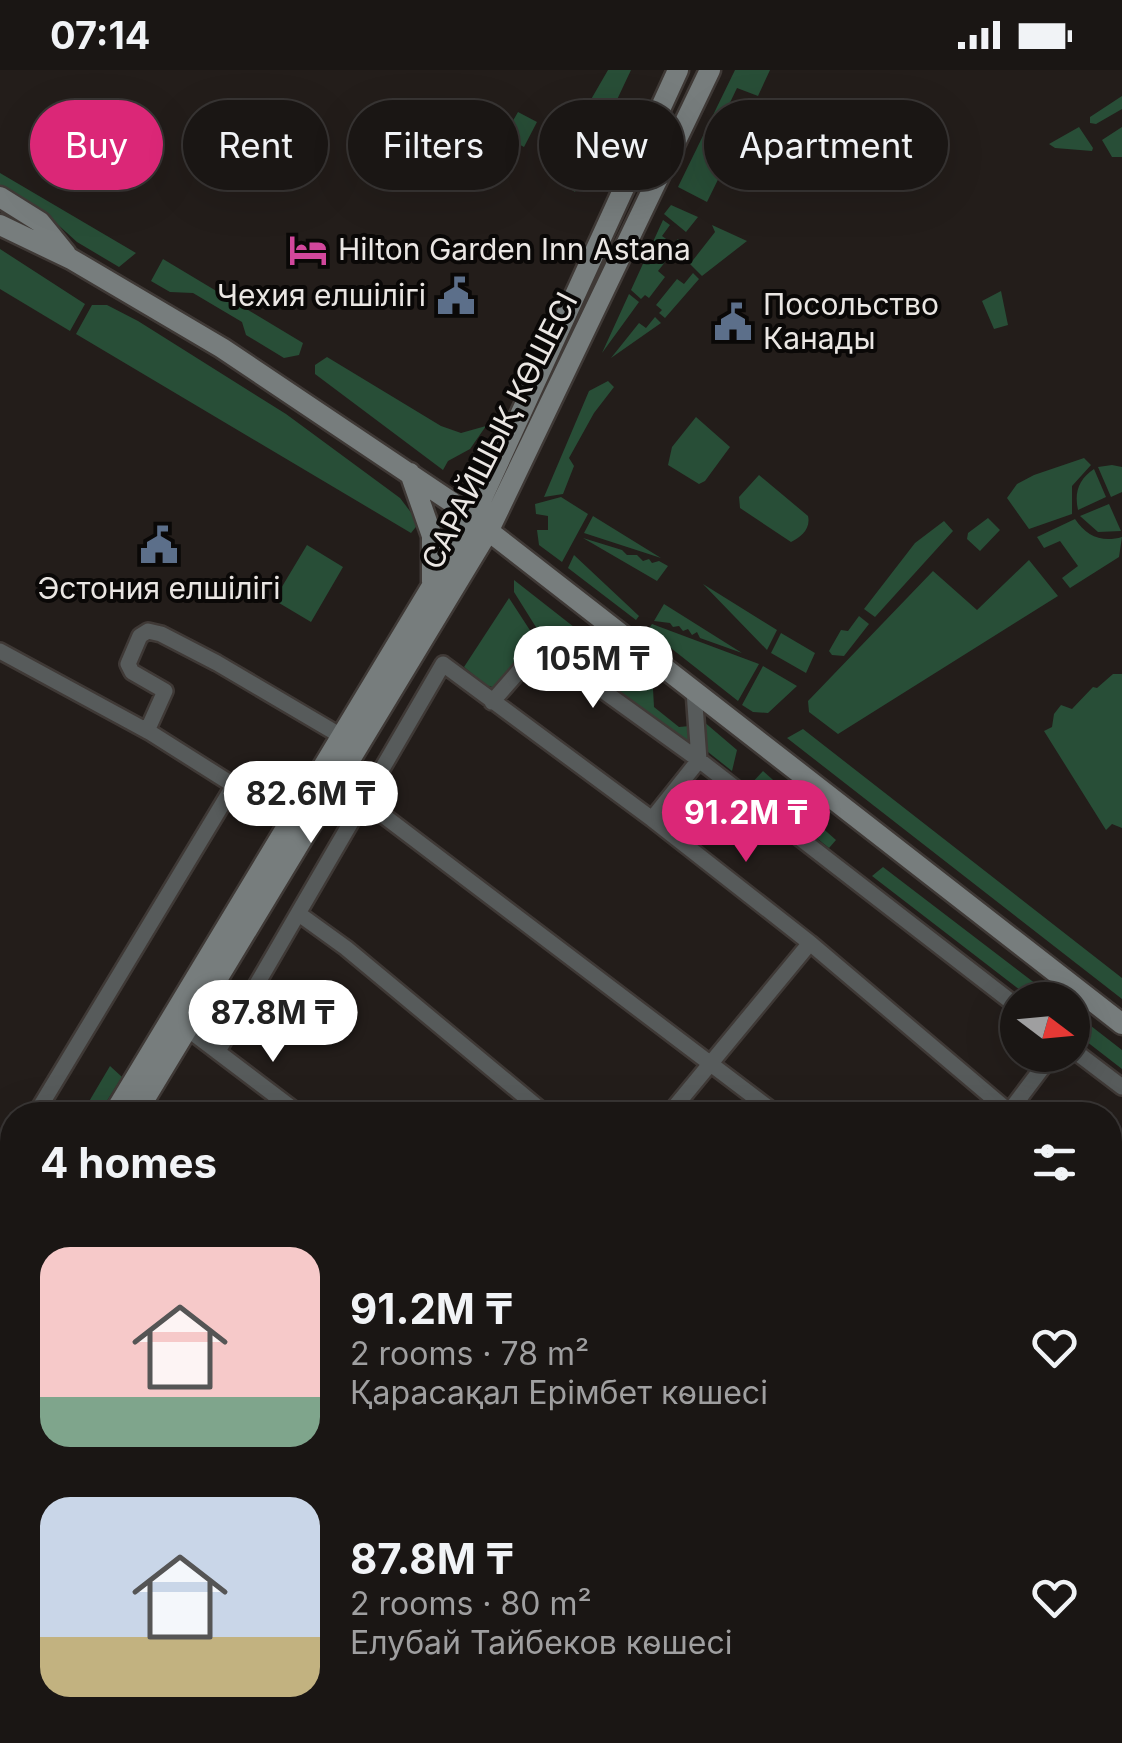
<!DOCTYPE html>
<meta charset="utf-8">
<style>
body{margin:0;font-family:Inter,sans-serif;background:#272322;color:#f1f3f6;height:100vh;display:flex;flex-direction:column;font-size:38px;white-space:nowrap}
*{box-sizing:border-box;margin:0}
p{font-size:32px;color:#9f9fa0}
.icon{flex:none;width:55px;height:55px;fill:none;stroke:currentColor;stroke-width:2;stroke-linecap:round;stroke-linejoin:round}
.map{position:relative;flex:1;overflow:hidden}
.details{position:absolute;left:0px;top:1032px;width:1122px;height:642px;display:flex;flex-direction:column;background:#1a1614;border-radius:40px 40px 0 0;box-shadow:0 10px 40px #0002,0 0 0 2px #383534}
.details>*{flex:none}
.hud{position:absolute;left:30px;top:30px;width:1062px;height:90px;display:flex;gap:20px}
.needle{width:65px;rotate:106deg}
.controls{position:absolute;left:1000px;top:912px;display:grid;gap:20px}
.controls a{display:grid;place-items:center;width:90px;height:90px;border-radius:50%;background:#1a1614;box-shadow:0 10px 40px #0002,0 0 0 2px #383534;font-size:50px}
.price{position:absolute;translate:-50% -85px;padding:0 22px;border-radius:35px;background:#fff;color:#222;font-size:32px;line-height:65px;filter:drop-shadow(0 2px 5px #0008)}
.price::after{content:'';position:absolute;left:50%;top:60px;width:30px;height:22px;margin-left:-15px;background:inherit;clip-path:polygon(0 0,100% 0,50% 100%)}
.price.active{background:#db2777;color:#fff}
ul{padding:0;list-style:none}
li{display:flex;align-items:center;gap:30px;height:250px;padding:0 40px}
li span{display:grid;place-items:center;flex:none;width:280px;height:200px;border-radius:30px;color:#555}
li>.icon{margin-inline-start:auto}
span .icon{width:120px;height:120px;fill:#fffc;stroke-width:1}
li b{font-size:42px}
h2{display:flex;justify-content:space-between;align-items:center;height:120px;padding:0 40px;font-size:42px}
.pill{padding:0 35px;border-radius:45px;background:#1a1614;box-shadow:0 10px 40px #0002,0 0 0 2px #383534;font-size:35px;line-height:90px}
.pill.active{background:#db2777;color:#fff}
.status{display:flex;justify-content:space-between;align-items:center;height:70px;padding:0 50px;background:#1a1614;direction:ltr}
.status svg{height:28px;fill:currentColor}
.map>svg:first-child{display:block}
</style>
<div class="status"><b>07:14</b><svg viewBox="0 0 49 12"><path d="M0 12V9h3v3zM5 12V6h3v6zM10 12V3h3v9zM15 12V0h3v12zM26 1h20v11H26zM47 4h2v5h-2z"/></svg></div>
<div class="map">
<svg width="1122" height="1673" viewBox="0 0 1122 1673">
<rect width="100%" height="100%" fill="#231d1a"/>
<path fill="#284e37" d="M608,0H631L590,87L567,71Z
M735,0H770L758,26L737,18L713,68L733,79L707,132L678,117Z
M1122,26V39L1096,54L1090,53V47Z
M518,42L537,52L524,77L504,66Z
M1079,57L1093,78L1092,81L1055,78L1049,74Z
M1122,57V87H1112L1102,70Z
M564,79L587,94L575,122L548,105Z
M0,103L136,183L119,197L77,172L44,142L0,119Z
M671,135L698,147L686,162L664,144Z
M663,150L670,155L662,166L673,174L678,169L681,172L658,201L665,207L649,228L645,225L641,229L631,220Z
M712,155L747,171L702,206L690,194L715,162Z
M0,179L85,234L70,261L0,219Z
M163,189L303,273L299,285L284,288L246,265L242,252L193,223L170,222L151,211Z
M693,203L699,209L665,248L659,243L662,240L656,235L677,209L684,214Z
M1001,221L1008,255L994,259L982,231Z
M629,224L639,232L602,283Z
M92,235H107L138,251L286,344L400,428L419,453L411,463L76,264Z
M655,247L661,253L611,288L639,253L646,258Z
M327,287L441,356L461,363L486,356L470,379L448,391L443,400L315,304V295Z
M608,311L614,317L594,343L569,388L574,396L563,424L544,427L589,321Z
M696,347L730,377L705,411L699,414L668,395L672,377Z
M1084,388L1091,395L1072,416V444L1029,459L1007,428L1017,414L1034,405Z
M1112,395L1122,397V422L1111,427L1098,397Z
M1094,399L1106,427L1078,440C1074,422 1079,409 1094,399Z
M759,405L808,446C811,459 801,467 791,472L740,438L739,427Z
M561,427L588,444L562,492L539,475L537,460H548V446L536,444L535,434Z
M1109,434L1121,461L1098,462L1080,446Z
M593,446L661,488L584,463Z
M988,448L1000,460L980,481L967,469L968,463Z
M1075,449C1086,466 1102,473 1122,467L1119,487L1070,518L1062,508L1078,496L1060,471L1044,478L1037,467Z
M944,451L953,461L875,547L864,539L915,473Z
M583,468L622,480L627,485H637L643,491L649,489L652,493L659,491L668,496L657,511Z
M307,475L343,497L311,552L274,530Z
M574,485L639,546L636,550L568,498Z
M1029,490L1058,526L838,664L809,642L808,631L933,501L977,540Z
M514,510L653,619L654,637L679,657L690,656L689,674L539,562L514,522Z
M703,514L777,560L767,580Z
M509,528L535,568L495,618L486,615L464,597Z
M664,534L742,583L700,568L697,562L692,565L688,559L683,561L679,556L673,557L670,553L654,551Z
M859,546L869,554L844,586L832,585L829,581L841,560L848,561Z
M652,554L759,594L738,631L648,560Z
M781,563L815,583L806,603L771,583Z
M763,596L797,616L768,643L753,642L742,635Z
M1113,604H1122V758L1112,754L1106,760L1044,661L1052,657L1054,644L1061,635L1072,639L1093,617L1097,618Z
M703,651L737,680L732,701L703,678Z
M803,659L1122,908V929L787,668Z
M763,701C789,723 810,748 836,770L829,778L750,715Z
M883,797L1057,930H1033L872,806Z
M1073,942L1122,980V999L1073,961Z
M110,996L122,1007L98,1045H81Z"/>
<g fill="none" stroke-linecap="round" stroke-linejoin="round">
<g stroke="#3f3936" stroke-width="20">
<path id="minor" d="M0,581L151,663L290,751
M492,632L541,576L699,690L1018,937
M147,661L165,621L132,602L128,594L140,566L148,561L161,564L217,593L341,666
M363,730L778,1045
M652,749L699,690L694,621
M299,844L346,878L547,1045
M181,954L301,1045
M1072,979L1122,1017
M218,981L443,594L652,749L810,873L1013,1045
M1009,1042L1052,985
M35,1045L234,715
M668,1045L810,873
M0,1104L12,1083
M1110,1111L1122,1120
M1110,1302L1122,1311
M1110,1479L1122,1488
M0,1632L12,1640
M48,1662L62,1673
M399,1662L413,1673
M630,1662L644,1673
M859,1662L872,1673
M1084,1662L1096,1673
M101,1673L107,1662
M678,1673L686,1662"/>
</g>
<g stroke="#3f3936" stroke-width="25">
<path id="secondary" d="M0,127L40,152L66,184
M0,155L71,189L222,278L450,431L1122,954
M410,403L432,466V512
M113,1045L473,448L678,0
M135,1045L489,460L710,0
M0,1230L12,1209
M0,1270L12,1249"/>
</g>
<use href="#minor" stroke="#575b5b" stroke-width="15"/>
<use href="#secondary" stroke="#777d7d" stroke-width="20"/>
</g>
<defs>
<g id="hotel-bare" transform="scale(3)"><path d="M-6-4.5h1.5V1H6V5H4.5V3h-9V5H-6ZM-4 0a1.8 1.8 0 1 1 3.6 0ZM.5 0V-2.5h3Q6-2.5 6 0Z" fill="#d1479c" stroke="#0a0807" stroke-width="2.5" paint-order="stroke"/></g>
<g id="civic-bare" transform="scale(3)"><path d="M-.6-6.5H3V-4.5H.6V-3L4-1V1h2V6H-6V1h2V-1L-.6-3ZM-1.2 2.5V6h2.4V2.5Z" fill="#5c6f8a" stroke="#0a0807" stroke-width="2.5" paint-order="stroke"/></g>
</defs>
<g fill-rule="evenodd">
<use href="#hotel-bare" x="308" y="180"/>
<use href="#civic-bare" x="456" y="226"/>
<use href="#civic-bare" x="733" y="252"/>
<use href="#civic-bare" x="159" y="475"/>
</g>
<g text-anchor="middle" stroke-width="8" stroke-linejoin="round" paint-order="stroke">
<g font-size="30" fill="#eae6e3" stroke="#0a0807" text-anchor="start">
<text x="338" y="190">Hilton Garden Inn Astana</text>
<text x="426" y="236" text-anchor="end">Чехия елшілігі</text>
<text x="763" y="245">Посольство<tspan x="763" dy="34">Канады</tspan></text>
<text x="159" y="529" text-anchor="middle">Эстония елшілігі</text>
</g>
<g font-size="30" fill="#eae6e3" stroke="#0a0807">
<text transform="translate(500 361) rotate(-63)" y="10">САРАЙШЫҚ КӨШЕСІ</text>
</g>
</g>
</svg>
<div class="controls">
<a><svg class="needle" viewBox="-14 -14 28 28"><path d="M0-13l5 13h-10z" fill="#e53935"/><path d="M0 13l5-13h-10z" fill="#9f9fa0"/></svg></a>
</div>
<b class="price" style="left:593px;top:641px">105M ₸</b>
<b class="price" style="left:311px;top:776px">82.6M ₸</b>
<b class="price active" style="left:746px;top:795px">91.2M ₸</b>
<b class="price" style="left:273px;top:995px">87.8M ₸</b>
<div class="hud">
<a class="pill active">Buy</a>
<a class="pill">Rent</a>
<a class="pill">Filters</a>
<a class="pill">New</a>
<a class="pill">Apartment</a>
</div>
<section class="details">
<h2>4 homes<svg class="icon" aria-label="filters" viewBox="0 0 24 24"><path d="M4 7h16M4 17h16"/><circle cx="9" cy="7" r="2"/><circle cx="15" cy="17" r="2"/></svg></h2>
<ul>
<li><span style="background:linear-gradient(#f6c9c9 75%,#7fa58c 0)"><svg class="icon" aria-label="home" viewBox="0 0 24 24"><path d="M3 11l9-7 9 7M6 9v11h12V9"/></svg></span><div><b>91.2M ₸</b><p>2 rooms · 78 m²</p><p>Қарасақал Ерімбет көшесі</p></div><svg class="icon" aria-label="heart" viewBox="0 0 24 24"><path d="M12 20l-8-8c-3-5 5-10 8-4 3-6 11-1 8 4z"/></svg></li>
<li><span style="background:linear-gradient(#c9d6e8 70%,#c2b280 0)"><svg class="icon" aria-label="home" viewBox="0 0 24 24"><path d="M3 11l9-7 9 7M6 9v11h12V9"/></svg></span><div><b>87.8M ₸</b><p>2 rooms · 80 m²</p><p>Елубай Тайбеков көшесі</p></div><svg class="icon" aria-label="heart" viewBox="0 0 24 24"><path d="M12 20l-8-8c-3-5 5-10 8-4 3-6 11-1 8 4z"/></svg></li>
</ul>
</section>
</div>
